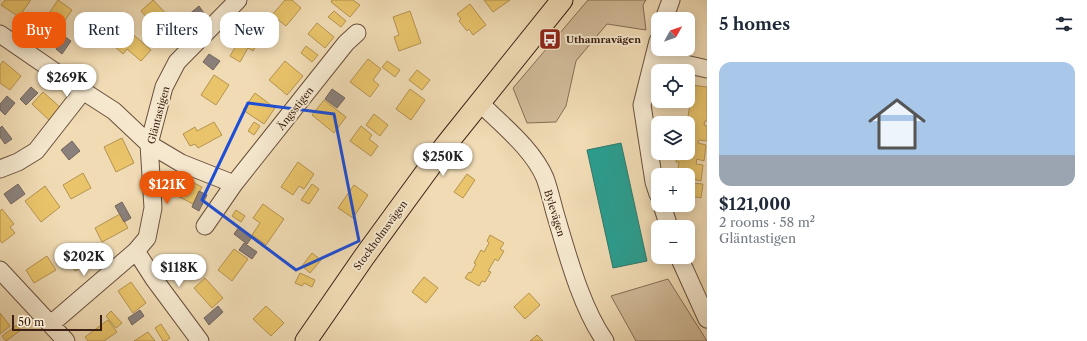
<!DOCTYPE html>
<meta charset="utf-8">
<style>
body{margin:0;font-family:"Libre Caslon Text",serif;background:#f2f2f3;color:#1f2937;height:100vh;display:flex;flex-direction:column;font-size:15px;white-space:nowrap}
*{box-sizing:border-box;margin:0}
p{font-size:13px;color:#747a83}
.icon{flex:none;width:22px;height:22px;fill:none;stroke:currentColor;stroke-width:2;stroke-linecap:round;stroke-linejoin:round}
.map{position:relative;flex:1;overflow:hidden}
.side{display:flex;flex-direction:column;background:#fff;width:380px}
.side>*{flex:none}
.hud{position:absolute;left:12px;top:12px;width:380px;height:36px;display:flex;gap:8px}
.needle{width:26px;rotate:50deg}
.tools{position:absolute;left:651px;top:12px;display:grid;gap:8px}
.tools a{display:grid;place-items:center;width:44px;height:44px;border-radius:8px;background:#fff;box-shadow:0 2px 10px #0003;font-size:20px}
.scale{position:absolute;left:12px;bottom:10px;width:90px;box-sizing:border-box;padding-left:4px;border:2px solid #3c2014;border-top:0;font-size:11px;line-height:14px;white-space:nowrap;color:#3c2014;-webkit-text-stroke:3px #f5e8ce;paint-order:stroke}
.price{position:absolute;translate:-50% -34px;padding:0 9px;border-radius:14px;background:#fff;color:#222;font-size:13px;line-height:26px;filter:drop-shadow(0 1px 2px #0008)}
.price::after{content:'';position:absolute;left:50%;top:24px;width:12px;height:9px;margin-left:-6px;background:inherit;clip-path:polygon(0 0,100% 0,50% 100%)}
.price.current{background:#ea580c;color:#fff}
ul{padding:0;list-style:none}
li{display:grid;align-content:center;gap:8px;height:212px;padding:0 12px}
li+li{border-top:1px solid #e0e1e3}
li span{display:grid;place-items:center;height:124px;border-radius:12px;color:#555}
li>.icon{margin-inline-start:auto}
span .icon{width:72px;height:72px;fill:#fffc;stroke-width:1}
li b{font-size:17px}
h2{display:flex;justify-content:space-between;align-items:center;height:48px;padding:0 12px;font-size:17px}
.tag{padding:0 14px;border-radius:12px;background:#fff;box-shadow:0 2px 10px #0003;font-size:14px;line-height:36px}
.tag.current{background:#ea580c;color:#fff}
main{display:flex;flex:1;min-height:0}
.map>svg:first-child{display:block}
</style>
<main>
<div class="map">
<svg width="707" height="341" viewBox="0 0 707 341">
<rect width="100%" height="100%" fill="#f0dbb4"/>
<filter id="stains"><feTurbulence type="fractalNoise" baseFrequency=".005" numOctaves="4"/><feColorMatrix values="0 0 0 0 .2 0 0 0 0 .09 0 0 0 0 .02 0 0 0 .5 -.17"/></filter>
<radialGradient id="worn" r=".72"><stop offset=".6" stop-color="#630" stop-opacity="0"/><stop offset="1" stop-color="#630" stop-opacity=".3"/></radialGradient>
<path fill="#d1bb99" stroke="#866e56" d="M588,0H646L643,5L646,30L607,24L576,61L566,106L556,122L527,123L513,88Z
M668,279L707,341H636L611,296Z"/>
<path fill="#e9c46a" stroke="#b59350" d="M5,0H30V1L19,17L1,5Z
M58,0L72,10L59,29L45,19Z
M153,0L170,18L158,30L141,11Z
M285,0H292L301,8L286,26L272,15Z
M332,0H353L360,5L350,17L331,2Z
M484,0H510L493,12Z
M470,4L486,25L473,35L469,29L467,31L459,21L461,19L457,14Z
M334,11L346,21L341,27L328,17Z
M410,11L421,43L399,51L394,37L399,35L393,17Z
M258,12L269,21L263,28L252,19Z
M88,18L101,26L89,45L76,37Z
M317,23L334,37L325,48L308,34Z
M128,30L151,50L141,61L127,49L123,54L114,46Z
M248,32L260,39L253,51L248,48L240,62L230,56L241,38L243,40Z
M306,46L318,55L312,62L301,53Z
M368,59L381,69L373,80L379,85L370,97L350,82Z
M3,61L21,76L10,90L0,83V65Z
M285,61L303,76L287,95L269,80Z
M387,61L400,70L395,77L382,67Z
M417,70L430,80L422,90L409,80Z
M214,75L229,85L216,105L201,95Z
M691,85L707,87V121H705L704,125L707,126V141L699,140L698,143L706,145L704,161L697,159L696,164L703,165L701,181L692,179V183L703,184L701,198L691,196L690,204H688V175H672H677L679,162H676L677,155H680V153H688L687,123L690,104H688Z
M410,89L425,100L411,120L396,109Z
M43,92L61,108L49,120L32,104Z
M255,93L275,108L264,124L243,110Z
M324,100L346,117L334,133L312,115Z
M374,114L388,125L380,136L366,125Z
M214,122L222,135L198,148L195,144L190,146L183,134L195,127L197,131Z
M254,122L260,126L254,135L248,131Z
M361,126L372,135L369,139L378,146L371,156L350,141Z
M122,138L134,163L116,172L104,147Z
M298,162L314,174L304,189L299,186L293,195L281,187Z
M83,173L91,188L71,199L63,185Z
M467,174L475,180L463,198L454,192Z
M178,175L202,187L193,204L170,192Z
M312,184L319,189L309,204L301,200Z
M354,185L368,195L353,218L338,208Z
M45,186L60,207L41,222L25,201Z
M263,204L284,219L266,245L252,235L260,223L253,218Z
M2,209L14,224L10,227L15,233L2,243L0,240V211Z
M236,210L245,216L241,222L232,216Z
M120,214L128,228L102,242L95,228Z
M490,235L504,243L500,249L504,251L498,261L495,259L488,271L491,272L485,282L482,281L479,286L465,278L469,272L471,273L476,264L474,263L481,250L484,252L489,243L487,241Z
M93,245L100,258L75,271L68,258Z
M234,249L248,259L232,281L218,270Z
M312,253L321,260L310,273L302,266Z
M47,256L56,270L34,283L26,270Z
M300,273L315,280L312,287L304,283L302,286L295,283Z
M424,277L438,288L426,303L412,292Z
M205,278L223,298L212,308L194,288Z
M131,282L146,303L133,313L118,291Z
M529,293L540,305L525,319L514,307Z
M266,306L284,323L271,336L253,319Z
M111,311L122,323L116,328L106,316Z
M0,313L10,326L0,334Z
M108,320L117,332L104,341H88L85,337Z
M161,324L170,338L166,341H163L155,328Z
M17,325L21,330L6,341L2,336Z
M148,332L155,341H134Z
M537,335L543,341H530Z"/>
<path fill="#2a9d8f" stroke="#2f786a" d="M621,143L647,261L613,268L587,150Z"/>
<path fill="#8a817c" stroke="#73645d" d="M199,6L206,16L194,25L187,16Z
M27,14L39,22L32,34L19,26Z
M180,14L190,25L182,32L172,20Z
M64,36L71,41L62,54L56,49Z
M209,54L220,61L213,70L203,62Z
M31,87L38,93L26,105L20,99Z
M332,89L345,98L337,108L325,99Z
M7,96L15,103L5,115L0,110V104Z
M2,126L12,139L5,144L0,137V128Z
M72,141L80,151L69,160L61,150Z
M18,184L25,194L11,204L4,194Z
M199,191L207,195L199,211L192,207Z
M122,202L131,218L124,222L115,206Z
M239,227L252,237L247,244L234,234Z
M244,243L257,252L252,259L239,250Z
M218,306L223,312L209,325L204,318Z
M140,310L144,316L132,325L128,318Z"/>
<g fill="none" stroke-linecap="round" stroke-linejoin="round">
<g stroke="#694f3c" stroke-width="19">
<path id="minor" d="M664,19L671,0
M0,34L83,91L114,111L149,144L181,163L234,184L346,43L357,33
M658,41L642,105L654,182L658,194
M655,57L707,69
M479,102C501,124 533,149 545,178C549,189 552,202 555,213C567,253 581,307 605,341
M0,169L18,162L36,151L83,91
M662,205L669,227
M205,226L234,184
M136,251L154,279L200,341
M679,257L707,319
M0,270L66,341
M51,324L136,251L147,238L153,208L149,144L164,87L177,62L238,0"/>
</g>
<g stroke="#3c2014" stroke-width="23">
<path id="major" d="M306,341L364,257L445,146L562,0"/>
</g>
<use href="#minor" stroke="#f5e8ce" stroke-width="17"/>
<use href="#major" stroke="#f0dbb4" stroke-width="21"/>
</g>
<path fill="none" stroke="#1d4ed8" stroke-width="3" stroke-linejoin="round" d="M248,103L334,114L359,241L296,270L202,200Z"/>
<defs>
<g id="bus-square" transform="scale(1.15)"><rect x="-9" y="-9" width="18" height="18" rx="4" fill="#8f2418" stroke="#f5e8ce"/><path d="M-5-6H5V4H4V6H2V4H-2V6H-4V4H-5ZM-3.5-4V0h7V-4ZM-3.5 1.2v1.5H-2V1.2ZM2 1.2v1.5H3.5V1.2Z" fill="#fff"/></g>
</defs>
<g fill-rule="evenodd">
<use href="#bus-square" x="550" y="39"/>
</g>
<g text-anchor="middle" stroke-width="4" stroke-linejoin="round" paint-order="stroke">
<g font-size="10" font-weight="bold" fill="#3c2014" stroke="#f5e8ce" text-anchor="start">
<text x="566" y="43">Uthamravägen</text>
</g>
<g font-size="10" fill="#3c2014" stroke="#f5e8ce">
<text transform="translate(295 108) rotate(-52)" y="4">Ängsstigen</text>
<text transform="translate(158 115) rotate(-75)" y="4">Gläntastigen</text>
<text transform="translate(555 213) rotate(73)" y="4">Bylevägen</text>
<text transform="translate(380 235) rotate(-54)" y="4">Stockholmsvägen</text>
</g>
</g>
<rect width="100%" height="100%" filter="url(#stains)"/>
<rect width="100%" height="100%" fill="url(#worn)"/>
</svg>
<div class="tools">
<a><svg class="needle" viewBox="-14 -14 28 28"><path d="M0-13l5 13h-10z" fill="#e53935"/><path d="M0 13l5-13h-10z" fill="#747a83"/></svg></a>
<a><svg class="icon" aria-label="locate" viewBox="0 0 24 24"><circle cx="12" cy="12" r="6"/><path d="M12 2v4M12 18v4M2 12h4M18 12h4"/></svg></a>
<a><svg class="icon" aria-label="layers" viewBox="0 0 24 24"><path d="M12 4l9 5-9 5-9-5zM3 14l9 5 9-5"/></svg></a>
<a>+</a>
<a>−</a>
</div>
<div class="scale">50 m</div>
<b class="price" style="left:67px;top:98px">$269K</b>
<b class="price" style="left:443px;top:177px">$250K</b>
<b class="price current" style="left:167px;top:205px">$121K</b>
<b class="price" style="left:84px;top:277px">$202K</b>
<b class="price" style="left:179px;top:288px">$118K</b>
<div class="hud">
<a class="tag current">Buy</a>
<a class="tag">Rent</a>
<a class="tag">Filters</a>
<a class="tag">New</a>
</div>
</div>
<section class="side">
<h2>5 homes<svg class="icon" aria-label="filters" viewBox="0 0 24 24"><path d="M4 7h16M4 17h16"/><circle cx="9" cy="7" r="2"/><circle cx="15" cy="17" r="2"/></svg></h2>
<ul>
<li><span style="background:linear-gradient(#a9c7e8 75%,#9aa5b1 0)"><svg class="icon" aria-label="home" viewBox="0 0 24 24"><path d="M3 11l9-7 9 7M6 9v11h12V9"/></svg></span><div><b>$121,000</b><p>2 rooms · 58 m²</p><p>Gläntastigen</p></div></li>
</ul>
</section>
</main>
